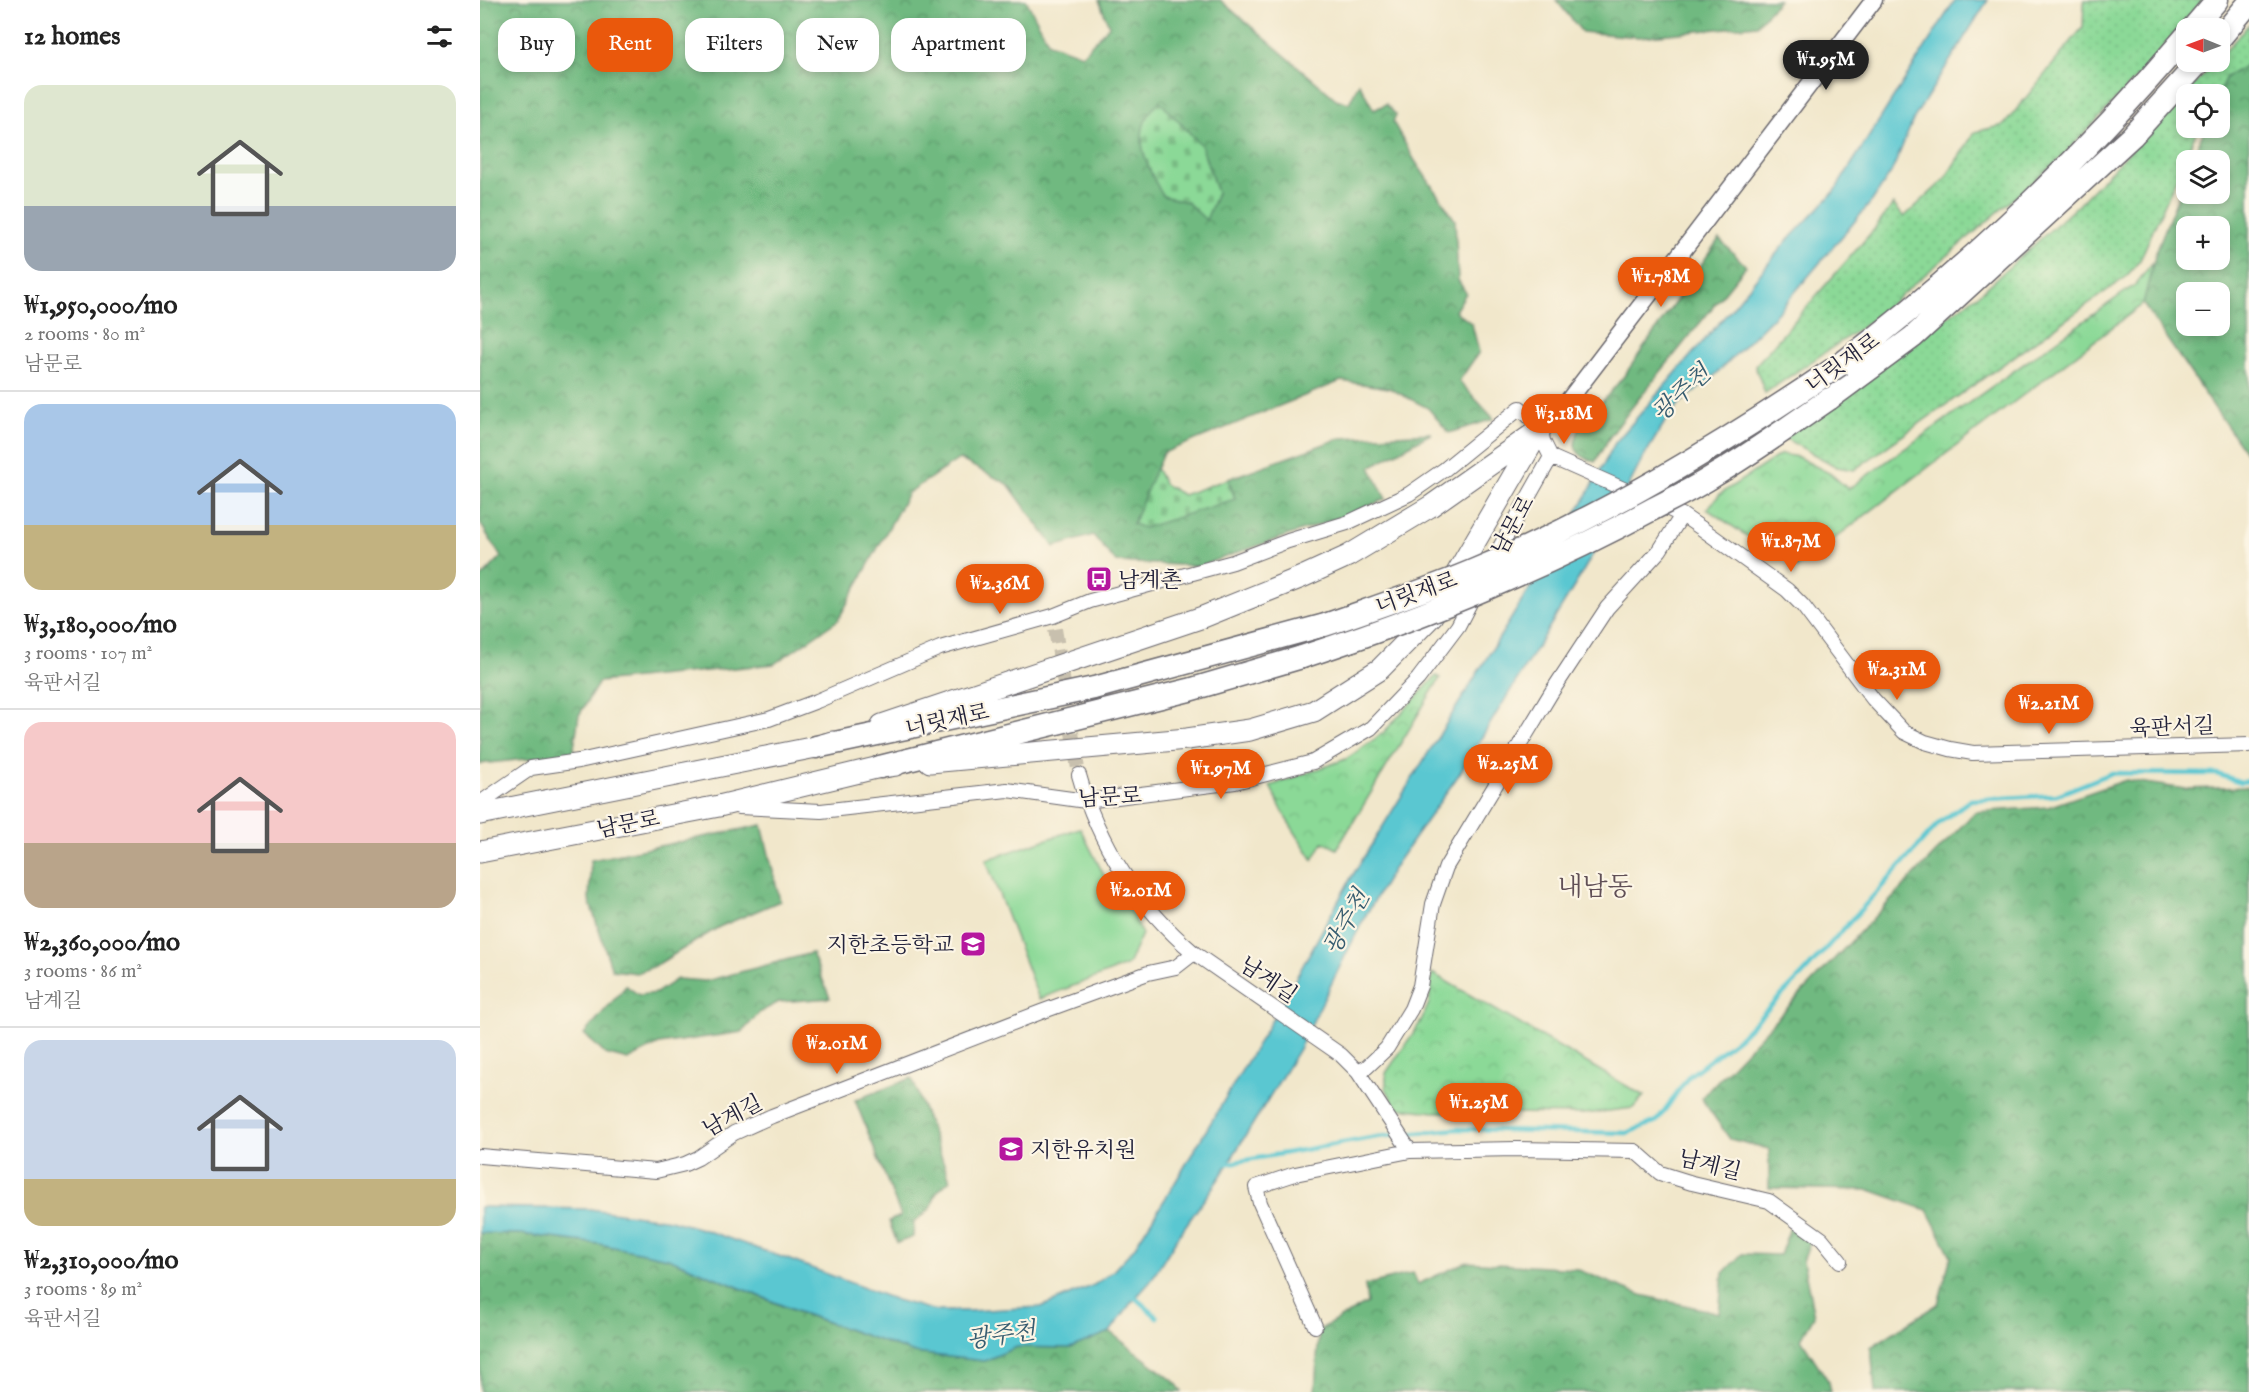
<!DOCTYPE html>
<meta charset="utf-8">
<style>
body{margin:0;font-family:"IM FELL English","Noto Serif KR",serif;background:#f6f6f6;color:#222;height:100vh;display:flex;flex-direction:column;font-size:22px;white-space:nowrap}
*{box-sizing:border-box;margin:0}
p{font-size:20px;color:#767676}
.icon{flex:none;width:33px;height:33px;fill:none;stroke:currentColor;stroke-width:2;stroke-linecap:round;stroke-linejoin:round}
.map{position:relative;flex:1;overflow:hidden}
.drawer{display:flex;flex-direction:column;background:#fff;width:480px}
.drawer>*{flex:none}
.hud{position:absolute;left:18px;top:18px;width:570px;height:54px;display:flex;gap:12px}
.needle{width:39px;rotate:271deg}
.tools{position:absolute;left:1696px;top:18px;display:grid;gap:12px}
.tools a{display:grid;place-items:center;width:54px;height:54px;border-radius:12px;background:#fff;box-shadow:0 3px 9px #0003;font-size:30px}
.price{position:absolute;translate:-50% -51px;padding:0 14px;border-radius:21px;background:#ea580c;color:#fff;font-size:20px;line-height:39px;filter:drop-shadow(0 2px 3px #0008)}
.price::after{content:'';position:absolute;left:50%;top:36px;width:18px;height:14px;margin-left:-9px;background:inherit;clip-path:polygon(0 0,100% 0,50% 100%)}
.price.active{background:#222;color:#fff}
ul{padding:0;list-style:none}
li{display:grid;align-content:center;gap:12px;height:318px;padding:0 24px}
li+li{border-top:2px solid #e0e0e0}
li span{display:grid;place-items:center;height:186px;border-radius:18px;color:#555}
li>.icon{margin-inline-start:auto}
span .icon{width:108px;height:108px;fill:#fffc;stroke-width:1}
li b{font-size:26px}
h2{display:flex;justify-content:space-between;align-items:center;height:72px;padding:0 24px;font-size:26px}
.tag{padding:0 21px;border-radius:18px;background:#fff;box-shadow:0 3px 9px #0003;font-size:21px;line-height:54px}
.tag.active{background:#ea580c;color:#fff}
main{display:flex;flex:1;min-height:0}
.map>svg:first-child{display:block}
</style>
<main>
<section class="drawer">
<h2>12 homes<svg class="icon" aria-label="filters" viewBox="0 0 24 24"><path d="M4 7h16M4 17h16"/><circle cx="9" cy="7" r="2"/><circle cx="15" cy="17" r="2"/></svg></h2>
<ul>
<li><span style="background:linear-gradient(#dfe7d0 65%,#9aa5b1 0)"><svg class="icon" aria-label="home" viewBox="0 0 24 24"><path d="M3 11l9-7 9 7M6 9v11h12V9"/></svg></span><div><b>₩1,950,000/mo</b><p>2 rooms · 80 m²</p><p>남문로</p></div></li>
<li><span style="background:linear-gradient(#a9c7e8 65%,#c2b280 0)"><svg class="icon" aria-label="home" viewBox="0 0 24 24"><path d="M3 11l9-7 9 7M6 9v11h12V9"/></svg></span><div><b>₩3,180,000/mo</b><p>3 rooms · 107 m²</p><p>육판서길</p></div></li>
<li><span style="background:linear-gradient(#f6c9c9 65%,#b9a48a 0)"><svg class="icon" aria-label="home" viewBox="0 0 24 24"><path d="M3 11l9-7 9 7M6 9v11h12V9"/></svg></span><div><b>₩2,360,000/mo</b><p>3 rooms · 86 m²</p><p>남계길</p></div></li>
<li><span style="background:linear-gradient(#c9d6e8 75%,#c2b280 0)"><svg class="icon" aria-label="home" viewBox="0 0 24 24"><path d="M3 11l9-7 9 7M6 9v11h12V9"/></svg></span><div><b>₩2,310,000/mo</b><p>3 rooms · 89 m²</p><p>육판서길</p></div></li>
</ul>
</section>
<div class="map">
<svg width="1769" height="1392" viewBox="0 0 1769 1392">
<defs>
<pattern id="grass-dots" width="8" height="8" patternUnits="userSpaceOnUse" patternTransform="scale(1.5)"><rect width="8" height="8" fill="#8bd997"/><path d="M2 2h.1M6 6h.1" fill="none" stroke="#78ba83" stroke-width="1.8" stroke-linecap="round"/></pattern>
<pattern id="forest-crowns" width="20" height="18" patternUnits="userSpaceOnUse" patternTransform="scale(1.5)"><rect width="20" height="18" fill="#70b980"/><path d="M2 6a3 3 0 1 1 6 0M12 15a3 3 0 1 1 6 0" fill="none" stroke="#5c966a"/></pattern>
<pattern id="cemetery-stones" width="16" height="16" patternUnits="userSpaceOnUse" patternTransform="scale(1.5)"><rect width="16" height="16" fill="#8bd997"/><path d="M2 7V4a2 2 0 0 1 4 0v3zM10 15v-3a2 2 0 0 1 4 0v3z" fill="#78ba83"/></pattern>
<pattern id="park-crowns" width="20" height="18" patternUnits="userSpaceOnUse" patternTransform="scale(1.5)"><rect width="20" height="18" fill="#8bd997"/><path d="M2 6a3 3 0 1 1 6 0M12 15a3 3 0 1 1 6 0" fill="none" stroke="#78ba83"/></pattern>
</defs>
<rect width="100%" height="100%" fill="#fcf5e5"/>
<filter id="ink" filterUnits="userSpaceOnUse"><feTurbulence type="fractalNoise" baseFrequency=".0167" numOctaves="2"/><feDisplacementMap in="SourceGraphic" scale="12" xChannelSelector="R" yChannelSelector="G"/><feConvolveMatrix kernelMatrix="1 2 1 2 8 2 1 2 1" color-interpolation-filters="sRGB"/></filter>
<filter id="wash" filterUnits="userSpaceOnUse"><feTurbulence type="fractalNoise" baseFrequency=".008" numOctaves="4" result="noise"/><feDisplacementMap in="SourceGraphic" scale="24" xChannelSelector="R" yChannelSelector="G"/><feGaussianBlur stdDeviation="1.35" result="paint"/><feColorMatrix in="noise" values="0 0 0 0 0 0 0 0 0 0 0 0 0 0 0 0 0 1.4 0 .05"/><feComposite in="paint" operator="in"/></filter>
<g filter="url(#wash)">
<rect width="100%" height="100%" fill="#f1e7cb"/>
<path fill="url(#grass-dots)" stroke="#567e69" stroke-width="1.5" d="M1604,0H1723L1664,70L1581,158L1391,321L1285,393L1275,366L1397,226L1413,204L1424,217L1464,180L1495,132L1524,125L1603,27Z
M1769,24V64L1746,77L1738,94H1707V128H1723L1716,133L1660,260L1646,277L1374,470L1357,467L1304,438L1504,290L1597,206L1736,62H1740V57Z"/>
<path fill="url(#forest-crowns)" stroke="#496e5e" stroke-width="1.5" fill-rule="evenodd" d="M0,0H546L569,43L602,55L629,26L619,0H740L856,99L869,103L879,83L894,110L906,104L916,115L913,122L935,161L975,220L978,280L986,293L975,311L992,324L999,352L979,381L1014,419L969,433L948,408L909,388L861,381L683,453L653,524L755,498L748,479L861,438L952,433L890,467L906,499L864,516L719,566L636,562L613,535L574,547L528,484L479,459L428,493L358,620L294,664L119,682L99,715L93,754L0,764V579L21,557L0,523ZM721,145L737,193L726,219L707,202Z
M1076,0H1299L1277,25L1159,37L1102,32Z
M1769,64V458L1663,304L1676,252L1707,174V194H1740V160H1712L1725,128H1740L1738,94L1746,77ZM1740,226V260H1707V226ZM1740,292V326H1707V292Z
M1239,239L1266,266L1153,406L1129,438L1115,462C1095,455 1090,448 1100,428L1144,376Z
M1646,780L1705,789L1769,787V1392H1395L1391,1347L1458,1304L1471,1256L1447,1210L1390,1190L1289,1188V1149L1250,1139L1221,1098L1495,812L1568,807Z
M282,825L300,901L239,927L175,966L157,973L132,970L109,900L111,860Z
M332,953L350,998L299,1002L280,1012L262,1032L179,1044L148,1060L125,1054L104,1034L146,986L159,995L176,993L197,979L226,981Z
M432,1078L470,1180L457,1192L450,1209L434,1222L433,1237L417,1243L409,1221L421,1216L375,1100Z
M1311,1225L1331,1240L1323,1261L1334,1316L1321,1339L1349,1382L1351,1392H835L839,1330L887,1303L885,1285L933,1273L938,1284L986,1262L1096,1269L1161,1295L1239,1313L1243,1273L1262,1254L1300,1255Z
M0,1233L41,1234L119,1244L188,1258L312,1310L435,1353L504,1361L537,1347L590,1348L630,1332L696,1383L702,1392H0Z"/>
<path fill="url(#cemetery-stones)" stroke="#567e69" stroke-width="1.5" d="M680,102L721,145L737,193L726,220L707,202L683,196C666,166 647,129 680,102Z
M676,468L684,484L703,495L748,479L755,499L664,528L653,524Z"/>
<path fill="url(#park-crowns)" stroke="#567e69" stroke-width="1.5" d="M1673,262L1663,304L1317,567L1297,547L1273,540L1227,509L1240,494L1301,454L1318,457L1351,474L1368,489L1656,284Z
M956,676L960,678L857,849L843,842L833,860L807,820L790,786L866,759L903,733Z
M952,973L1164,1096L1153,1108L1104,1114L955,1112L916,1108L906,1088V1073L940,1023L949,1003Z"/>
<path fill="#8bd997" stroke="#567e69" stroke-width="1.5" d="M600,828L628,883L653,915L662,934L648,965L559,999L506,860Z"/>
<path fill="#5ac7d1" stroke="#3e7486" stroke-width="1.5" d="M1475,0H1508L1434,118L1412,171L1392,201L1299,311L1232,378L1199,404L1183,425L1162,460L1116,549L1095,585L980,773L916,864L884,918L819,1049L740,1177L699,1235L670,1282L651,1303L630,1332L590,1348L537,1347L504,1361L435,1353L316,1311L188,1258L119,1244L41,1234L0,1233V1207L110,1209L190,1220L225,1230L310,1260L416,1300L456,1311H489L561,1307L614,1285L633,1271L654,1248L690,1191L805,998L871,878L1106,497L1135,443L1253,307L1305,243L1354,192Z"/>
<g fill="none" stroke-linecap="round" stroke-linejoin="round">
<path stroke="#5ac7d1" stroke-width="4.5" d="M744,1164L897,1137L978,1129L1147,1133L1177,1121L1209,1076L1260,1037L1323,974L1459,823L1490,800L1577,795L1632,773L1737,774L1761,782L1769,781
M652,1295L677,1317"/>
</g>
</g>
<g filter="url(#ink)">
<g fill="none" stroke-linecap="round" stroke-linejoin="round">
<path stroke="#c8c0ae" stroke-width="14" stroke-dasharray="14 7" stroke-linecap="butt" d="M575,629L599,775"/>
<g stroke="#6a676d" stroke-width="16">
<path id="minor" d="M1011,563L1071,457
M599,775C618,844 659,907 714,953L861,1055L878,1072L930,1151
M0,803L51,768L99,761L289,719L337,701L460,648L573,616L610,601L753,562L808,541L867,523L929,494L965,469L1040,408L1061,428L1063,441L1071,457L1202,515L1221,528L1307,590L1323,606L1393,699L1424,732L1445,742L1470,749L1493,753L1769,745
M259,807L341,811L527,790L606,801L755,782L833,762L891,728L938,679L978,626L995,593
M878,1072L887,1067L907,1048L931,1009L940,986L953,904L966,867L1071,693L1127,608L1180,550L1202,515
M0,1156L176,1171L205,1164L218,1158L254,1133L292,1116L561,1012L668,973L696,967L714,953
M835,1326L780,1203L776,1187L815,1174L930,1151L1037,1149L1155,1151L1180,1173L1212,1183L1289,1201L1342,1239L1360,1261"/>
</g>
<g stroke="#6a676d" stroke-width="19">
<path id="tertiary" d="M1061,428L1088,401L1394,0"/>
</g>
<g stroke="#6a676d" stroke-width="23">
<path id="primary" d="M402,725L723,617L822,577L868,556L951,506L1056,432
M450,762L707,739L770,730L834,711L900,669L952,616L1061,428
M0,814L336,747L352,742
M0,852L239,806L400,767L416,765"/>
</g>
<g stroke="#6a676d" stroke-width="25">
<path id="trunk" d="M1713,28L1737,0
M1740,38L1769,3
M1361,364C1489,268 1604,157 1707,35
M1349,399L1433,337L1652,136L1719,62
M336,747L614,688L845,625
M400,767L709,690L822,657"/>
</g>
<use href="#minor" stroke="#fff" stroke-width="14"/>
<use href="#tertiary" stroke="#fff" stroke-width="16"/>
<use href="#primary" stroke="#fff" stroke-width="21"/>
<use href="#trunk" stroke="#fff" stroke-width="22"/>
<g stroke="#6a676d" stroke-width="25" stroke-linecap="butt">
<path id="trunk-bridge" d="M845,625C893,608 942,592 990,572C1122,518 1244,444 1361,364
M822,657C942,618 1060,570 1171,510C1192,499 1215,488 1235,475C1274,452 1311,425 1349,399"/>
</g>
<use href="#trunk-bridge" stroke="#fff" stroke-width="22"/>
</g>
</g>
<defs>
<g id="bus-square" transform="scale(1.35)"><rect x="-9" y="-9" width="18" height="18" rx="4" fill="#b5179e" stroke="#fcf5e5"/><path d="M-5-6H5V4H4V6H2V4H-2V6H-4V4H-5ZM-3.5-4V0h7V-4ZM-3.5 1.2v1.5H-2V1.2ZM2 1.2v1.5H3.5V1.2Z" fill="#fff"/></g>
<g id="school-square" transform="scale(1.35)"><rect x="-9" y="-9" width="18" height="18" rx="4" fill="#b5179e" stroke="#fcf5e5"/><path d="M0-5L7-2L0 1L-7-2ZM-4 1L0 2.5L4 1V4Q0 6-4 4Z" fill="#fff"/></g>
</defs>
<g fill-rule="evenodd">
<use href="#bus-square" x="619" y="579"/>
<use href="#school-square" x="493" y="944"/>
<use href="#school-square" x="531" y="1149"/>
</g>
<g text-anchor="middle" stroke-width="4.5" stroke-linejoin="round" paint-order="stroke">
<g font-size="22" fill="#22223b" stroke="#fcf5e5">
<text transform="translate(1362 362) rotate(-36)" y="8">너릿재로</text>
<text transform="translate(1032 525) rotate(-61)" y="8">남문로</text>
<text transform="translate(936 592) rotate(-20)" y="8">너릿재로</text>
<text transform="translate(467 719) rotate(-12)" y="8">너릿재로</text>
<text transform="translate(1692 726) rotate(-2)" y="8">육판서길</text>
<text transform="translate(630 796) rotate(-3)" y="8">남문로</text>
<text transform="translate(148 823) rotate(-11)" y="8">남문로</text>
<text transform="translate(789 979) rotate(34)" y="8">남계길</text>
<text transform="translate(252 1115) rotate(-28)" y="8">남계길</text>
<text transform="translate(1230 1164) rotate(14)" y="8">남계길</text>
</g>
<g font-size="22" fill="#22223b" stroke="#fcf5e5" text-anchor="start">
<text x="638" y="587">남계촌</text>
<text x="474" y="952" text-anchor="end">지한초등학교</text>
<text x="550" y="1157">지한유치원</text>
</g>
<g font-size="24" font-style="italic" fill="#365c70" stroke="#fcf5e5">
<text transform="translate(1201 393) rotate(-43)" y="8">광주천</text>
<text transform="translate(866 922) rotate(-61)" y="8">광주천</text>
<text transform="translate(521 1335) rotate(-8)" y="8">광주천</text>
</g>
<g font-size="26" fill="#615057" stroke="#fcf5e5">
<text x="1115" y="895">내남동</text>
</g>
</g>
</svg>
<div class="tools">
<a><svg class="needle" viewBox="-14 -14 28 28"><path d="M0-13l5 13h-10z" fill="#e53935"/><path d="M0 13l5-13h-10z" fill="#767676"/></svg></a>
<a><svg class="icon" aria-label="locate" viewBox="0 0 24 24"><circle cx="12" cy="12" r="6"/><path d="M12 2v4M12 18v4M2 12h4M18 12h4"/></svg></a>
<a><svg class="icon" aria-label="layers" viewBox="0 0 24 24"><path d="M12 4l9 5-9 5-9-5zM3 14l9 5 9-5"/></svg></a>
<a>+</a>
<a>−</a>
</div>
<b class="price active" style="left:1346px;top:91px">₩1.95M</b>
<b class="price" style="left:1181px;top:308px">₩1.78M</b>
<b class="price" style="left:1084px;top:445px">₩3.18M</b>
<b class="price" style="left:1311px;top:573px">₩1.87M</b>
<b class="price" style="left:520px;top:615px">₩2.36M</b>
<b class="price" style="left:1417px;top:701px">₩2.31M</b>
<b class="price" style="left:1569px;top:735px">₩2.21M</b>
<b class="price" style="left:1028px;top:795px">₩2.25M</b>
<b class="price" style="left:741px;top:800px">₩1.97M</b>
<b class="price" style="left:661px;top:922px">₩2.01M</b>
<b class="price" style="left:357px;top:1075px">₩2.01M</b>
<b class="price" style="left:999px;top:1134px">₩1.25M</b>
<div class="hud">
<a class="tag">Buy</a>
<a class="tag active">Rent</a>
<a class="tag">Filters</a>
<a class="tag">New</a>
<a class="tag">Apartment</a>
</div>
</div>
</main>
